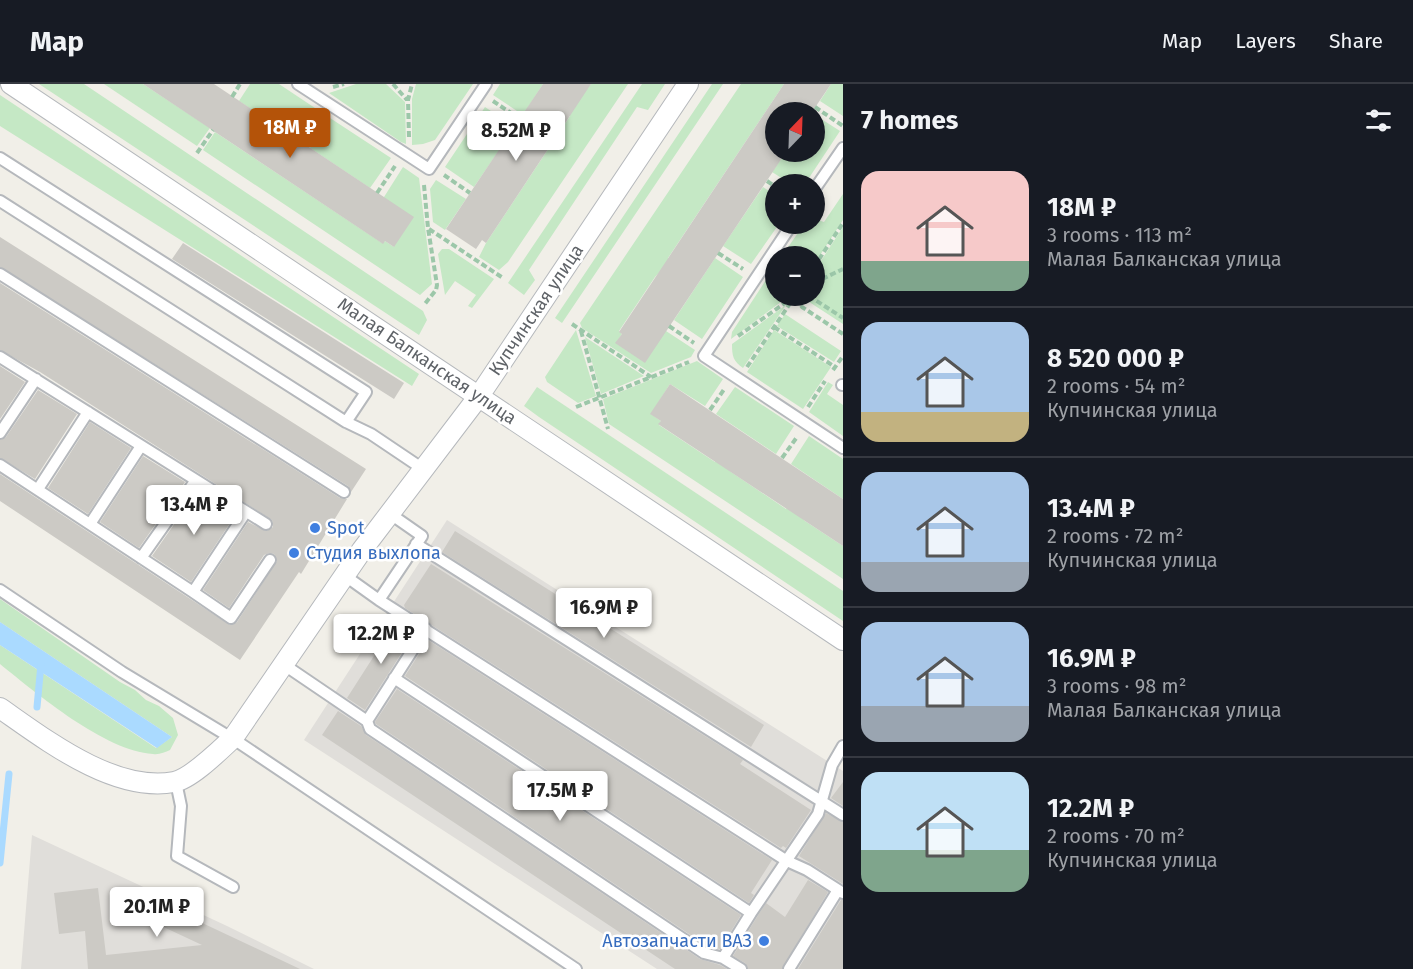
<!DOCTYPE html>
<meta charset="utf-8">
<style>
body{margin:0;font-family:"Fira Sans",sans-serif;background:#20242c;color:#f1f3f6;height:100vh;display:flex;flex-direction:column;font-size:22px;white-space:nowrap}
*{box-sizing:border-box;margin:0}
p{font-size:20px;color:#9ea1a6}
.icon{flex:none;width:33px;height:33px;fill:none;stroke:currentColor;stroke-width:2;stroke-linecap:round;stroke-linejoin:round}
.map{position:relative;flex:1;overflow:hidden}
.sheet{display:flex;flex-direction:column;background:#171b24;width:570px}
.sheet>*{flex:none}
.needle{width:39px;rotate:23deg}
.buttons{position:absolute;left:765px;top:18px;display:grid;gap:12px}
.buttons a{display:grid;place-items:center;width:60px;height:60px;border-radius:50%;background:#171b24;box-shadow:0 3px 9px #0003;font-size:30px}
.price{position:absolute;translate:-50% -51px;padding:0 14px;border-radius:6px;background:#fff;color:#222;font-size:20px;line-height:39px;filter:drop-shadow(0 2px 3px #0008)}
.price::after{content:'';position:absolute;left:50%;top:36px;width:18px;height:14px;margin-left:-9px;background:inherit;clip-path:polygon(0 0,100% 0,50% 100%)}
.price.current{background:#b45309;color:#fff}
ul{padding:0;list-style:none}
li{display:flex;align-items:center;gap:18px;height:150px;padding:0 18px}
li+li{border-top:2px solid #363941}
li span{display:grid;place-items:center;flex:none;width:168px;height:120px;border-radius:18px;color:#555}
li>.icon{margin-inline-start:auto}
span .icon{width:72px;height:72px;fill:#fffc;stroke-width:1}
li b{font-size:26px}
h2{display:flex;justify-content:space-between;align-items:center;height:72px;padding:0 18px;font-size:26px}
header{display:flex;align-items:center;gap:36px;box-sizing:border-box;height:84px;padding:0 30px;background:#171b24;border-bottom:2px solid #363941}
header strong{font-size:28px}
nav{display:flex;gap:33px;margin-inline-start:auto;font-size:21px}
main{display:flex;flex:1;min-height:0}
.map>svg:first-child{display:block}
</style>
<header>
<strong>Map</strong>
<nav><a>Map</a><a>Layers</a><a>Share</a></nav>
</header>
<main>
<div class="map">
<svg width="843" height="885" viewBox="0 0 843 885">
<rect width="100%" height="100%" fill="#f1efe8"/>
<path fill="#e0deda" d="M447,436L843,687V885H657L304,656Z
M32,751L227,842L314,885H21Z"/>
<path fill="#c5e8c5" d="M39,0H84L423,227L427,236L419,251Z
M104,0H143L210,44L197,62Z
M250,0H279L318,26L298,56L239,17Z
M356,0H386L405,18L406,60L401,58L329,9Z
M416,0H473L435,56L423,60L412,61V15Z
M500,0H543L523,31L493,11Z
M591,0H628L508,178L499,186L479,173L486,159L570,32L567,29Z
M642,0H665L648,26L637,23L529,186L535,196L524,211L508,199Z
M712,0H723L562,239L555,234Z
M741,0H784L668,174L670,177L655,193L619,247L622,250L616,259L666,247L695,266L691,273L651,289L582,244L580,239Z
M831,0H843V32L820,17Z
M0,11L419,290L412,302L0,42Z
M485,23L515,43L474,103L445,83Z
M815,31L840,47L805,100H791L772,88L786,68H814Z
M330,34L391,74L370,104L310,64Z
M215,48L382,159L385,157L394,163L384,113L403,83L419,94L432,200L420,211L203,66Z
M436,96L466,115L445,146L433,138L430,105Z
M763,103L775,111L776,140H779L751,180L723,162Z
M843,110V136L815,179L814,172H782L804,140H814L815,135L824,138Z
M843,143V240L800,212H814L815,186Z
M442,165H449L494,195L472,224L468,222L476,211L455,197L445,211L438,170Z
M715,174L743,193L702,255L674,236Z
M775,182L776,212H789L731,255L732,248Z
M786,221L743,284C733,277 732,272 732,260Z
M785,230L841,267L834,278L777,242Z
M576,246L596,312L578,319L547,298L545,293Z
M774,246L831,283L803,325L747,288Z
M585,253L644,292L601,310Z
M697,277L723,295L705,322L670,300L651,330L661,337L659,341L715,378L718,374L731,388L786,425L788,422L805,437L843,462V495L609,340L603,315Z
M828,298L833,301L827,310L843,321V352L809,328Z
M537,303L843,507V537L539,333L524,322Z
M735,303L794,342L776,370L716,330Z
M809,352L843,375V415L791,380Z
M0,515L120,598L135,606L146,616L159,622L173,634L178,651L170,666C165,668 159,671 153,670C105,667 37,610 0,580V561L156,664L172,653L0,538Z"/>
<path fill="#aadaff" d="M0,538L172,653L157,664L0,561Z"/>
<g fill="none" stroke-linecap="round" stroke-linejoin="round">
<path stroke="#aadaff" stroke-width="7" d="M37,623L41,580
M0,779L9,690"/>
</g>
<path fill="#cccac5" d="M143,0H214L414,133L394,163L385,157L383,160Z
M543,0H591L486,159L482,156L476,165L446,145Z
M784,0H831L812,28H776V68H786L645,279L615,259L622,250L619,248Z
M0,153L366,385L351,408L348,402L0,183Z
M183,159L404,299L394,315L172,175Z
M0,199L340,414L347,415L301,490L299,488L240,576L0,417V390L230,541L237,538L277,477L274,470L270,469L264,471L229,524L203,506L248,438L266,447L273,443L272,436L40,288L0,266Z
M0,282L25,298L0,335Z
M670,300L843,415V462L658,340L661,337L650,330Z
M38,306L77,330L35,395L0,374V356L6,353Z
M90,338L131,364L88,430L48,404Z
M143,372L185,398L139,464L100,438Z
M198,406L236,430L191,498L152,472Z
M455,447L764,641L751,663L442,468Z
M431,480L743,676L740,680L811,726L786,764L783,762L781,764L405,524L404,521Z
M397,536L415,548L365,626L347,614Z
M428,556L772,776L751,809L754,811L749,819L405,592Z
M397,605L741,831L720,865L707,862L376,640L375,638Z
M338,627L361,642L366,651L700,875L720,881L727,885H675L322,651Z
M843,698V722L831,714Z
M826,729L843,738V800L799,772Z
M808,796L828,808L782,885H748L745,879L733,872L757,833L766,819L785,833Z
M98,804L106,871L202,861L123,824L132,806L300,885H88L85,847L59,850L54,809Z
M841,816H843V885H798Z"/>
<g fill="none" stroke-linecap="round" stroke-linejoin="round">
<g stroke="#b5b8bc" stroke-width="14">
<path id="service" d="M298,0L429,85L486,0
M0,74L366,308L346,338
M814,106L843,64
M0,117L346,338L371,350L423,385
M792,140L704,272L843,364
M0,190L344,408
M0,273L266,440
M842,301H843
M0,349L36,295
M0,381L193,508L246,428
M38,405L88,328
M90,440L141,362
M416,460L843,731
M141,474L196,396
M344,491L379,516L422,452L389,429
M0,506L122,588L238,658L576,885
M193,508L231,534L270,476
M379,516L787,777L807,786L843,809
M283,580L367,637L426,545
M394,594L751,829
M367,637L370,645L704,869L723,874L741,885
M176,698L181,722L177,772L233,803
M723,874L751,829L818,730L832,681L843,662
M789,885L838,806"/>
</g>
<g stroke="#b5b8bc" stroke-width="22">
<path id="minor" d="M11,0L843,556
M0,624C46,656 114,709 174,698C191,695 220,666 233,654L362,466L479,312L688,0"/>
</g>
<path stroke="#9cc7a9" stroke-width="4" stroke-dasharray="6 3" stroke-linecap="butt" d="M393,0L407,16
M333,3L344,0
M232,13L240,0
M493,17L520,35
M815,23L843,42
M409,53L408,16L412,0
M303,60L321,33
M197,69L213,46
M444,91L470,109
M767,97L776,103
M424,101L428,144L437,201L436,206L424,221
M377,109L395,82
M429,145L503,194
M718,169L743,185
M814,183L843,139
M814,199L843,185
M809,212L843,234
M572,240L651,293
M669,242L694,259
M774,243L835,283
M581,247L608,345
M738,252L795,212L802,223L843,250
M747,283L793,215
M833,286L843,272
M576,323L689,278
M808,323L825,297
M710,326L725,304
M782,374L797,353"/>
<use href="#service" stroke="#fff" stroke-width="10"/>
<use href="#minor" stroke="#fff" stroke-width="20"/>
</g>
<g fill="#3f7fe0" stroke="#fff" stroke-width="2">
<circle cx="315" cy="444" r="6"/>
<circle cx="294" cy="469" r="6"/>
<circle cx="764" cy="857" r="6"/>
</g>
<g text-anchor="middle" stroke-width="5" stroke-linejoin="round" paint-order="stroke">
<g font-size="18" fill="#5f6368" stroke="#fff">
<text transform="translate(536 226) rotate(-56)" y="6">Купчинская улица</text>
<text transform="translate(427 277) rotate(34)" y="6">Малая Балканская улица</text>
</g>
<g font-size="18" fill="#366cbe" stroke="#fff" text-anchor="start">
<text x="327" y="450">Spot</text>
<text x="306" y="475">Студия выхлопа</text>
<text x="752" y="863" text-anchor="end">Автозапчасти ВАЗ</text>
</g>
</g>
</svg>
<div class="buttons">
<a><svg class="needle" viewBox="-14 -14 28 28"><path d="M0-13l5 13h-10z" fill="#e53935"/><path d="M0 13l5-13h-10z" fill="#9ea1a6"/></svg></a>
<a>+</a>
<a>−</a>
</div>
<b class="price current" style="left:290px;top:75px">18M ₽</b>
<b class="price" style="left:516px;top:78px">8.52M ₽</b>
<b class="price" style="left:194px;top:452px">13.4M ₽</b>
<b class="price" style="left:604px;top:555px">16.9M ₽</b>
<b class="price" style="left:381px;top:581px">12.2M ₽</b>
<b class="price" style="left:560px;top:738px">17.5M ₽</b>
<b class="price" style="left:157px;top:854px">20.1M ₽</b>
</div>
<section class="sheet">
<h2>7 homes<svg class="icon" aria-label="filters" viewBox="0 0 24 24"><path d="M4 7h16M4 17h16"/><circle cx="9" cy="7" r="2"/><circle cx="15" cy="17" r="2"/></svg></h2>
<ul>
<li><span style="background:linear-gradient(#f6c9c9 75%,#7fa58c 0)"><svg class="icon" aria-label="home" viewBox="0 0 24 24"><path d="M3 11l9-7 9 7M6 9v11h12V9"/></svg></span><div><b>18M ₽</b><p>3 rooms · 113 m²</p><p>Малая Балканская улица</p></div></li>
<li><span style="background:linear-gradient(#a9c7e8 75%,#c2b280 0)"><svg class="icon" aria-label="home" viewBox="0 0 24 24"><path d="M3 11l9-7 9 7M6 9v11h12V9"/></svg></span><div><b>8 520 000 ₽</b><p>2 rooms · 54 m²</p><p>Купчинская улица</p></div></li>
<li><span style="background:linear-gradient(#a9c7e8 75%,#9aa5b1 0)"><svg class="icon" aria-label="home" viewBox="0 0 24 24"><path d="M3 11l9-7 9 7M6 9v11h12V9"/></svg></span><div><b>13.4M ₽</b><p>2 rooms · 72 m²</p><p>Купчинская улица</p></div></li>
<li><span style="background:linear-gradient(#a9c7e8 70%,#9aa5b1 0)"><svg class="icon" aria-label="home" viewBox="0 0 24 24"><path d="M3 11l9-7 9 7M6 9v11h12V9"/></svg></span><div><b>16.9M ₽</b><p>3 rooms · 98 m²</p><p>Малая Балканская улица</p></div></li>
<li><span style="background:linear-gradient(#bfe0f5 65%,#7fa58c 0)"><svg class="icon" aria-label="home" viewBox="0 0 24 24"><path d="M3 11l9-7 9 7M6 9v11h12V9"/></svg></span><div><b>12.2M ₽</b><p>2 rooms · 70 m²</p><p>Купчинская улица</p></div></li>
</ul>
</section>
</main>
